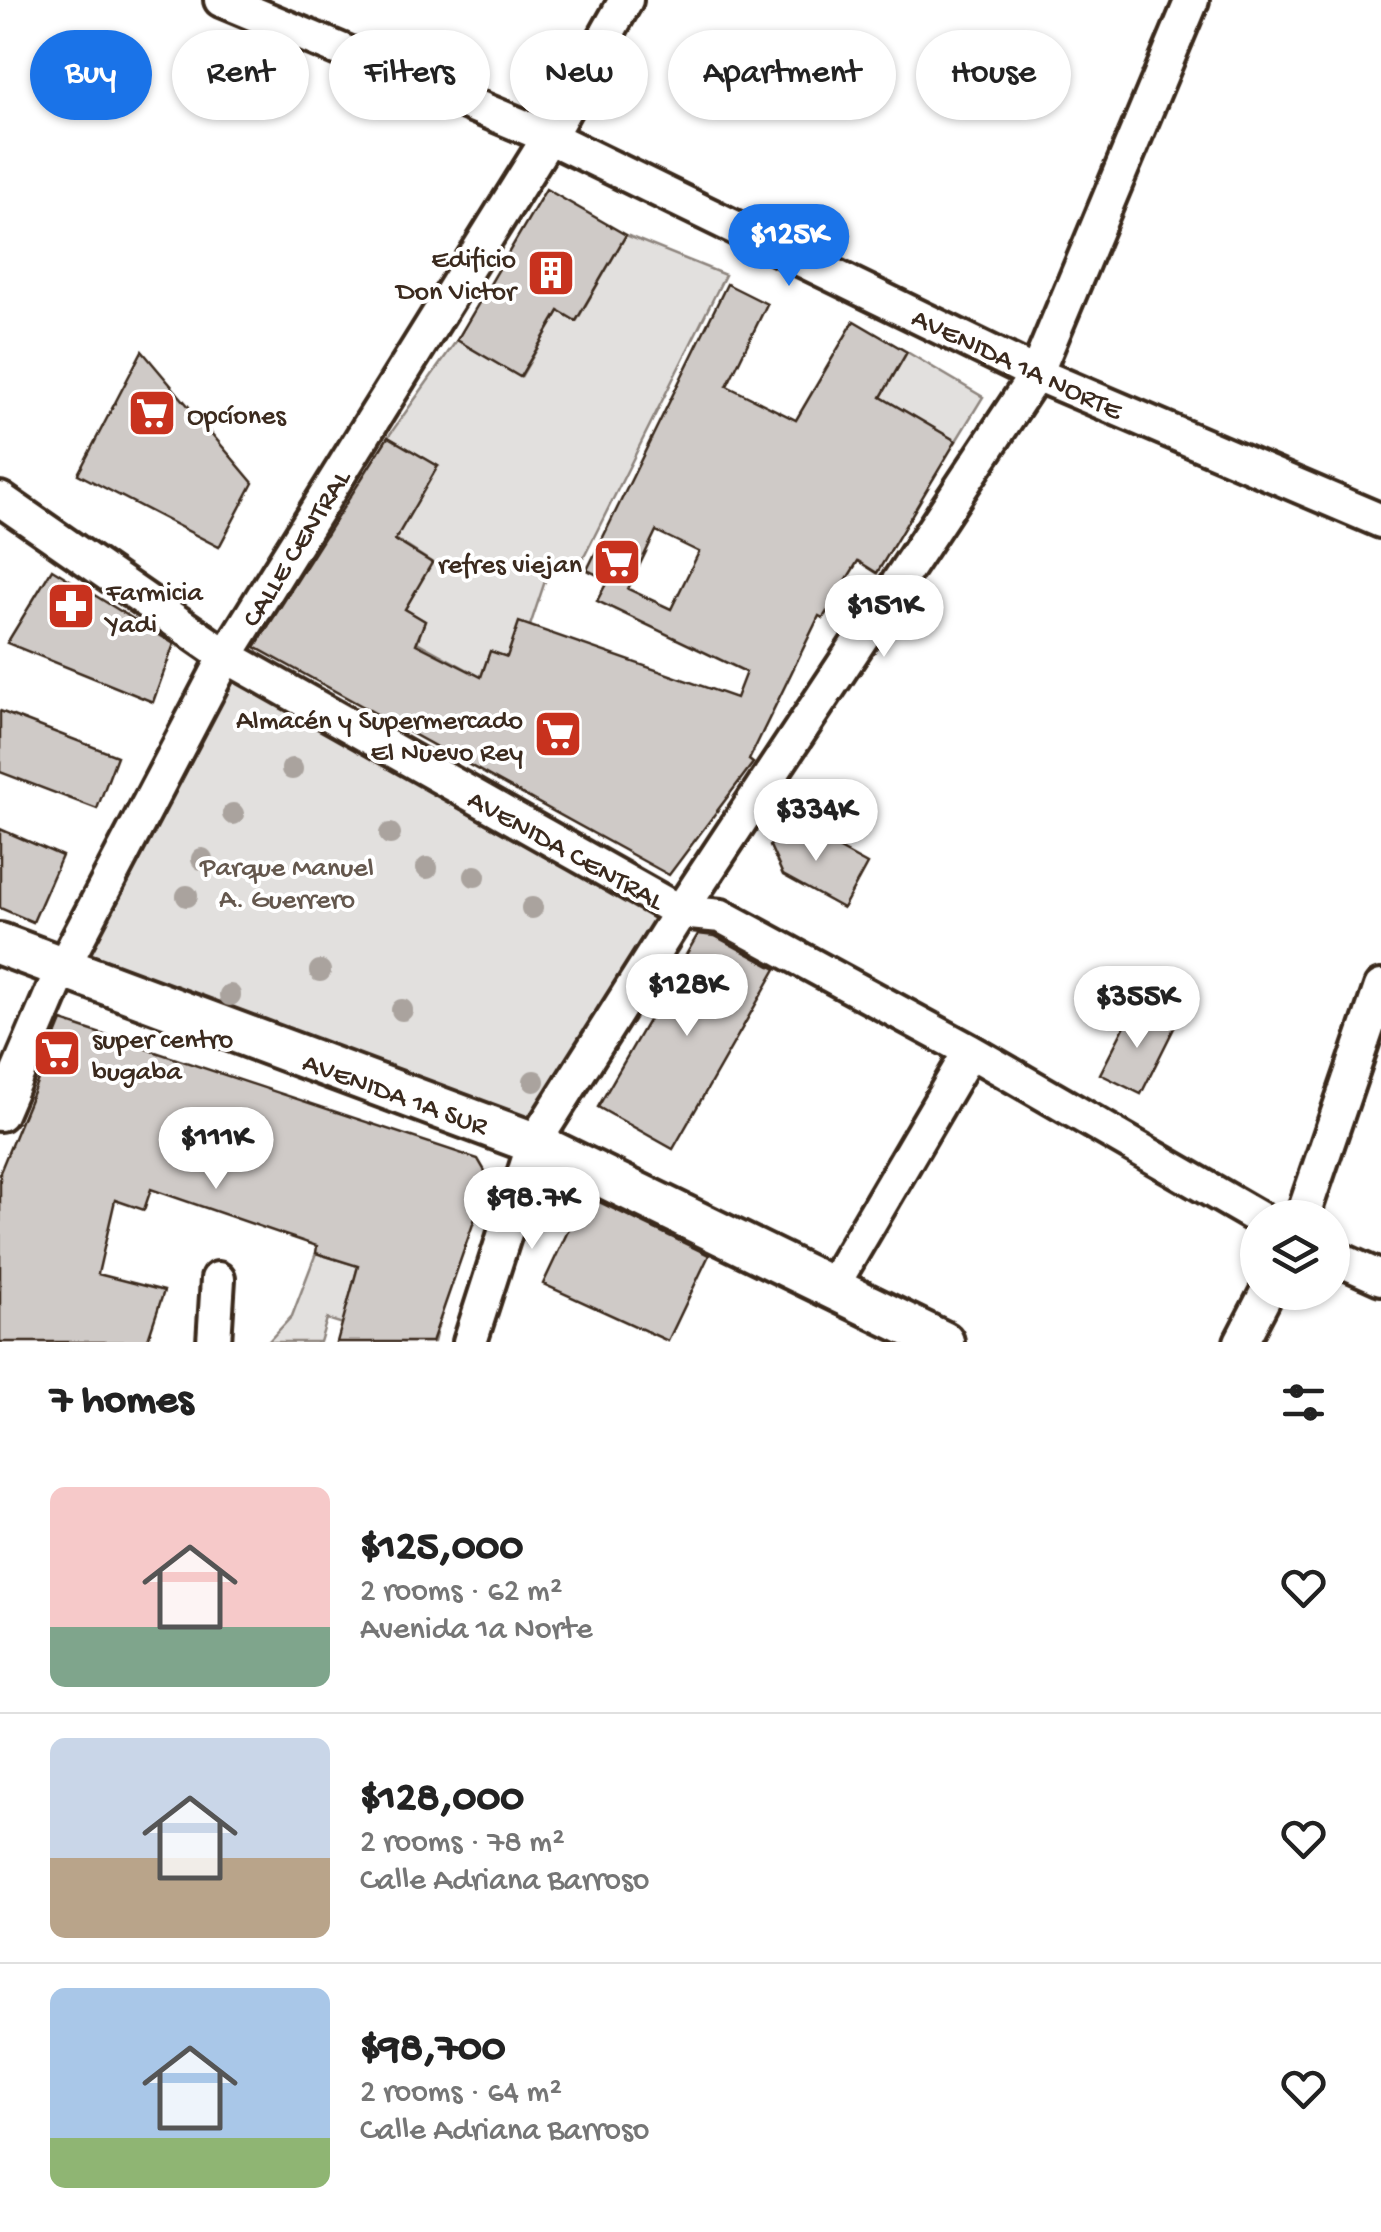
<!DOCTYPE html>
<meta charset="utf-8">
<style>
body{margin:0;font-family:"Gochi Hand",sans-serif;background:#f2f2f2;color:#222;height:100vh;display:flex;flex-direction:column;font-size:38px;white-space:nowrap}
*{box-sizing:border-box;margin:0}
p{font-size:32px;color:#767676}
.icon{flex:none;width:55px;height:55px;fill:none;stroke:currentColor;stroke-width:2;stroke-linecap:round;stroke-linejoin:round}
.map{position:relative;height:1342px;overflow:hidden}
.sheet{display:flex;flex-direction:column;background:#fff;flex:1}
.sheet>*{flex:none}
.guide{position:absolute;left:30px;top:30px;width:1322px;height:90px;display:flex;gap:20px}
.controls{position:absolute;left:1240px;top:1200px;display:grid;gap:20px}
.controls a{display:grid;place-items:center;width:110px;height:110px;border-radius:50%;background:#fff;box-shadow:0 2px 8px #0004;font-size:50px}
.price{position:absolute;translate:-50% -85px;padding:0 22px;border-radius:35px;background:#fff;color:#222;font-size:32px;line-height:65px;filter:drop-shadow(0 2px 5px #0008)}
.price::after{content:'';position:absolute;left:50%;top:60px;width:30px;height:22px;margin-left:-15px;background:inherit;clip-path:polygon(0 0,100% 0,50% 100%)}
.price.on{background:#1a73e8;color:#fff}
ul{padding:0;list-style:none}
li{display:flex;align-items:center;gap:30px;height:250px;padding:0 50px}
li+li{border-top:2px solid #e0e0e0}
li span{display:grid;place-items:center;flex:none;width:280px;height:200px;border-radius:15px;color:#555}
li>.icon{margin-inline-start:auto}
span .icon{width:120px;height:120px;fill:#fffc;stroke-width:1}
li b{font-size:42px}
h2{display:flex;justify-content:space-between;align-items:center;height:120px;padding:0 50px;font-size:42px}
.pill{padding:0 35px;border-radius:45px;background:#fff;box-shadow:0 2px 8px #0004;font-size:35px;line-height:90px}
.pill.on{background:#1a73e8;color:#fff}
.map>svg:first-child{display:block}
</style>
<div class="map">
<svg width="1381" height="1342" viewBox="0 0 1381 1342">
<rect width="100%" height="100%" fill="#fff"/>
<filter id="ink" filterUnits="userSpaceOnUse"><feTurbulence type="fractalNoise" baseFrequency=".01" numOctaves="2"/><feDisplacementMap in="SourceGraphic" scale="20" xChannelSelector="R" yChannelSelector="G"/><feConvolveMatrix kernelMatrix="1 2 1 2 8 2 1 2 1" color-interpolation-filters="sRGB"/></filter>
<g filter="url(#ink)">
<path fill="#e2e0de" stroke="#8e857e" stroke-width="2.5" d="M626,235L725,275L581,563L552,560L530,626L507,657L490,652L481,677L417,642L425,621L405,609L431,562L346,507L438,466L388,437L457,340L521,377L559,311L577,320Z
M907,352L983,397L956,441L881,397Z
M226,656L680,912L534,1143L62,969Z
M316,1253L358,1266L349,1300L438,1326L434,1342H402L327,1319L320,1342H268L292,1316Z"/>
<path fill="#cfcac7" stroke="#3b2a1e" stroke-width="2.5" fill-rule="evenodd" d="M546,189L626,235L576,321L559,311L520,377L457,340Z
M727,284L767,304L727,386L796,420L854,321L907,352L881,397L956,441L877,573L858,561L823,618L819,616L749,760L753,763L669,875L255,647L388,437L438,466L395,540L432,563L405,609L425,621L416,644L481,677L490,651L507,657L519,622L736,698L746,672L597,601L608,580L587,570ZM656,531L699,552L671,609L628,589Z
M142,351L253,483L219,547L78,474Z
M52,569L174,644L153,702L7,643Z
M0,711L117,756L97,809L0,772Z
M785,819L867,864L843,908L783,875L770,846Z
M0,829L62,856L33,922L0,908Z
M698,934L715,936L776,969L673,1149L598,1107Z
M1134,1008L1174,1028L1141,1094L1100,1074Z
M62,1021L478,1159L489,1178L432,1342H337L358,1266L316,1253L317,1246L151,1189L144,1210L115,1200L98,1274L164,1291L147,1342H0V1172Z
M585,1195L709,1255L668,1341L543,1284Z"/>
<g fill="none" stroke-linecap="round" stroke-linejoin="round">
<g stroke="#3b2a1e" stroke-width="40">
<path id="minor" d="M221,0L549,137L1036,374L1381,521
M0,499L226,656L680,912L721,916L970,1051L1259,1218
M0,1114L62,969L226,656L549,137L626,0
M1302,1218L1381,987
M1332,1256L1381,1278
M833,1285L970,1051
M214,1342L218,1279
M470,1342L534,1143L680,912L1036,374L1192,0
M1241,1342L1267,1292"/>
</g>
<g stroke="#3b2a1e" stroke-width="48">
<path id="major" d="M0,944L534,1143L943,1342"/>
</g>
<use href="#minor" stroke="#fff" stroke-width="32"/>
<use href="#major" stroke="#fff" stroke-width="40"/>
</g>
<g fill="#aaa39e">
<circle cx="292" cy="769" r="11"/>
<circle cx="233" cy="814" r="11"/>
<circle cx="390" cy="834" r="11"/>
<circle cx="202" cy="859" r="11"/>
<circle cx="427" cy="868" r="11"/>
<circle cx="475" cy="876" r="11"/>
<circle cx="187" cy="896" r="11"/>
<circle cx="532" cy="908" r="11"/>
<circle cx="320" cy="971" r="11"/>
<circle cx="230" cy="995" r="11"/>
<circle cx="402" cy="1010" r="11"/>
<circle cx="534" cy="1081" r="11"/>
</g>
</g>
<defs>
<g id="building-square" transform="scale(2.5)"><rect x="-9" y="-9" width="18" height="18" rx="4" fill="#c8321e" stroke="#fff"/><path d="M-4-6H4V6H1V3H-1V6H-4ZM-2.5-4.3h1.7v1.8h-1.7ZM.8-4.3h1.7v1.8H.8ZM-2.5-1h1.7V.8h-1.7ZM.8-1h1.7V.8H.8Z" fill="#fff"/></g>
<g id="supermarket-square" transform="scale(2.5)"><rect x="-9" y="-9" width="18" height="18" rx="4" fill="#c8321e" stroke="#fff"/><path d="M-6-5.5h2.5l.6 2H6L4.5 2H-2.5L-4.4-4H-6ZM-1.5 3.2a1.3 1.3 0 1 0 .1 0ZM3 3.2a1.3 1.3 0 1 0 .1 0Z" fill="#fff"/></g>
<g id="pharmacy-square" transform="scale(2.5)"><rect x="-9" y="-9" width="18" height="18" rx="4" fill="#c8321e" stroke="#fff"/><path d="M-2-6h4v4h4v4h-4v4h-4v-4h-4v-4h4Z" fill="#fff"/></g>
</defs>
<g fill-rule="evenodd">
<use href="#building-square" x="551" y="273"/>
<use href="#supermarket-square" x="152" y="413"/>
<use href="#supermarket-square" x="617" y="562"/>
<use href="#pharmacy-square" x="71" y="606"/>
<use href="#supermarket-square" x="558" y="734"/>
<use href="#supermarket-square" x="57" y="1053"/>
</g>
<g text-anchor="middle" stroke-width="8" stroke-linejoin="round" paint-order="stroke">
<g font-size="28" fill="#3b2a1e" stroke="#fff" text-anchor="end">
<text x="516" y="267">Edificio<tspan x="516" dy="32">Don Victor</tspan></text>
<text x="187" y="423" text-anchor="start">Opcíones</text>
<text x="582" y="572">refres viejan</text>
<text x="106" y="600" text-anchor="start">Farmicia<tspan x="106" dy="32">Yadi</tspan></text>
<text x="523" y="728">Almacén y Supermercado<tspan x="523" dy="32">El Nuevo Rey</tspan></text>
<text x="92" y="1047" text-anchor="start">super centro<tspan x="92" dy="32">bugaba</tspan></text>
</g>
<g font-size="28" fill="#3b2a1e" stroke="#fff">
<text transform="translate(1018 362) rotate(25)" y="10">AVENIDA 1A NORTE</text>
<text transform="translate(294 547) rotate(-58)" y="10">CALLE CENTRAL</text>
<text transform="translate(567 848) rotate(29)" y="10">AVENIDA CENTRAL</text>
<text transform="translate(396 1092) rotate(20)" y="10">AVENIDA 1A SUR</text>
</g>
<g font-size="28" fill="#65584e" stroke="#fff">
<text x="287" y="875">Parque Manuel<tspan x="287" dy="32">A. Guerrero</tspan></text>
</g>
</g>
</svg>
<div class="controls">
<a><svg class="icon" aria-label="layers" viewBox="0 0 24 24"><path d="M12 4l9 5-9 5-9-5zM3 14l9 5 9-5"/></svg></a>
</div>
<b class="price on" style="left:789px;top:289px">$125K</b>
<b class="price" style="left:884px;top:660px">$151K</b>
<b class="price" style="left:816px;top:864px">$334K</b>
<b class="price" style="left:687px;top:1039px">$128K</b>
<b class="price" style="left:1137px;top:1051px">$355K</b>
<b class="price" style="left:216px;top:1192px">$111K</b>
<b class="price" style="left:532px;top:1252px">$98.7K</b>
<div class="guide">
<a class="pill on">Buy</a>
<a class="pill">Rent</a>
<a class="pill">Filters</a>
<a class="pill">New</a>
<a class="pill">Apartment</a>
<a class="pill">House</a>
</div>
</div>
<section class="sheet">
<h2>7 homes<svg class="icon" aria-label="filters" viewBox="0 0 24 24"><path d="M4 7h16M4 17h16"/><circle cx="9" cy="7" r="2"/><circle cx="15" cy="17" r="2"/></svg></h2>
<ul>
<li><span style="background:linear-gradient(#f6c9c9 70%,#7fa58c 0)"><svg class="icon" aria-label="home" viewBox="0 0 24 24"><path d="M3 11l9-7 9 7M6 9v11h12V9"/></svg></span><div><b>$125,000</b><p>2 rooms · 62 m²</p><p>Avenida 1a Norte</p></div><svg class="icon" aria-label="heart" viewBox="0 0 24 24"><path d="M12 20l-8-8c-3-5 5-10 8-4 3-6 11-1 8 4z"/></svg></li>
<li><span style="background:linear-gradient(#c9d6e8 60%,#b9a48a 0)"><svg class="icon" aria-label="home" viewBox="0 0 24 24"><path d="M3 11l9-7 9 7M6 9v11h12V9"/></svg></span><div><b>$128,000</b><p>2 rooms · 78 m²</p><p>Calle Adriana Barroso</p></div><svg class="icon" aria-label="heart" viewBox="0 0 24 24"><path d="M12 20l-8-8c-3-5 5-10 8-4 3-6 11-1 8 4z"/></svg></li>
<li><span style="background:linear-gradient(#a9c7e8 75%,#8fb573 0)"><svg class="icon" aria-label="home" viewBox="0 0 24 24"><path d="M3 11l9-7 9 7M6 9v11h12V9"/></svg></span><div><b>$98,700</b><p>2 rooms · 64 m²</p><p>Calle Adriana Barroso</p></div><svg class="icon" aria-label="heart" viewBox="0 0 24 24"><path d="M12 20l-8-8c-3-5 5-10 8-4 3-6 11-1 8 4z"/></svg></li>
</ul>
</section>
